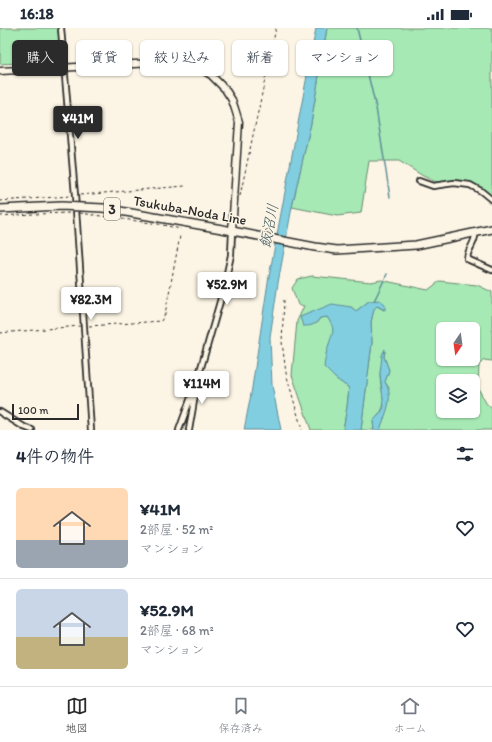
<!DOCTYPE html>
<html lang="ja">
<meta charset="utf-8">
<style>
body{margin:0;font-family:Itim,"Klee One",sans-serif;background:#f6f6f7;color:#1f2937;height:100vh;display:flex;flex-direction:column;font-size:15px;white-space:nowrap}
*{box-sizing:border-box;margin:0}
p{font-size:13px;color:#747a83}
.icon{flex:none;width:22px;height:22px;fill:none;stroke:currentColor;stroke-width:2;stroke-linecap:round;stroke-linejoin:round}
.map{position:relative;height:402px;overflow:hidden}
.side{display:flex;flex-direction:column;background:#fff;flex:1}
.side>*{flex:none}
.banner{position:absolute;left:12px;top:12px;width:468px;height:36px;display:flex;gap:8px}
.needle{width:26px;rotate:193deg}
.controls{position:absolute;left:436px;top:294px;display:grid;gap:8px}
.controls a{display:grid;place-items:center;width:44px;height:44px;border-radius:6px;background:#fff;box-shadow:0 1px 3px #0004;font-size:20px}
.scale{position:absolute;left:12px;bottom:10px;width:67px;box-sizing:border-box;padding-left:4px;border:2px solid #2b2b2b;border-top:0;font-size:11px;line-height:14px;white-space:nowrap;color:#2b2b2b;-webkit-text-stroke:3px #fcf5e5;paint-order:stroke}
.price{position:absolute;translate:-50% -34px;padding:0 9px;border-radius:4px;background:#fff;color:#222;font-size:13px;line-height:26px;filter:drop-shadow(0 1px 2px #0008)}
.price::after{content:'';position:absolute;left:50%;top:24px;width:12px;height:9px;margin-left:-6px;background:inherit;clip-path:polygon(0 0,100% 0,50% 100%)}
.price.active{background:#2b2b2b;color:#fff}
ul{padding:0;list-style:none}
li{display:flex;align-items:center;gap:12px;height:100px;padding:0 16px}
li+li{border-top:1px solid #e0e1e3}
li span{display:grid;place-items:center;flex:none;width:112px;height:80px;border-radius:6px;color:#555}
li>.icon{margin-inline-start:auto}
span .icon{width:48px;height:48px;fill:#fffc;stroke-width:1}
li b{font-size:17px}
h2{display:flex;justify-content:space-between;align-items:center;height:48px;padding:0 16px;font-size:17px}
.pill{padding:0 14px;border-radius:6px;background:#fff;box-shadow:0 1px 3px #0004;font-size:14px;line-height:36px}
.pill.active{background:#2b2b2b;color:#fff}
.status{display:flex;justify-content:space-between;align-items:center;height:28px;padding:0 20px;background:#fff;direction:ltr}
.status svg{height:11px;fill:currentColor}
.tabs{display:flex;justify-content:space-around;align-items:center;height:56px;border-top:1px solid #e0e1e3;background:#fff;font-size:11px;color:#747a83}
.tabs a{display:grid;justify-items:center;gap:2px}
.tabs .active{color:#2b2b2b}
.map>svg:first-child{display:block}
</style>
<div class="status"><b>16:18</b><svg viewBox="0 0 49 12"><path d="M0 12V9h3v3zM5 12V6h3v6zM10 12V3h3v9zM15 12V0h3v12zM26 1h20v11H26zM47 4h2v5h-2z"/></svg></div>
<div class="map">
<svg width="492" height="402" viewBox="0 0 492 402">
<rect width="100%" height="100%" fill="#fcf5e5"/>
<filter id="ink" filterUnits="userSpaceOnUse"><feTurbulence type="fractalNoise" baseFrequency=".025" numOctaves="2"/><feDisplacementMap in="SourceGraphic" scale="8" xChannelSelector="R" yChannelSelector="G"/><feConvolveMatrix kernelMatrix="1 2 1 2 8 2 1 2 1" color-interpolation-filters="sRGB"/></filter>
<g filter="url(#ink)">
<path fill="#a6e9b4" stroke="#688a70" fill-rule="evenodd" d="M0,0H58L60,33L0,36Z
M327,0H492V169L472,154H436L423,148L399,133H369L361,185L337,188L292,179L311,95Z
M312,248L371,254L381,252L428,262L440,253L477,257L492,264V333L484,332L479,337L478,360L486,375L492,381V402H380L383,391L389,360L385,354L389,342L384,329L385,323C383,331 380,340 380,348C381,369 391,376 373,393L374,402H361L372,315L371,294L374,281L377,278L384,282L369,273L356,283L351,279L300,289L316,296L320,290L327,289L333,298V309L330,314L326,327L335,350L349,360L347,379L343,402H311L292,347L297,293L304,278L298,277L292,260L298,251ZM443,301H473V331H443ZM443,353H473V383H443Z"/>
<path fill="#81cee0" stroke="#5f8d98" d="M316,0H327L311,95L292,179L278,255L270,309L272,357L281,402H244L251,366L268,254Z
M380,272L385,276V282L377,278L374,281L371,294L372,315L361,402H343L347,379L349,360L335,350L324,339C325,331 326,324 329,316C333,303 336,302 327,289L320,290C315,297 312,298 303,298L300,289L332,276L351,279L356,283L369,273Z
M385,321L384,329L389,342L385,354C395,370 385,386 380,402H374L373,393L380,386L384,379L380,346L382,327Z"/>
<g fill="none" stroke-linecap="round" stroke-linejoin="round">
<path stroke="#5f8d98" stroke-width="1.5" d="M357,0L376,80L390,169
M374,273L387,246"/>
<g stroke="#2b2b2b" stroke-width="8">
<path id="street" d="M61,0L75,167L91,402
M419,153L433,158L454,155L470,157L481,163L492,172
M475,204C477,214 467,221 467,231L492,242
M0,384L24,399L32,402
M179,402L198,350L223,263L231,227L232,203
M189,402L196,361"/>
</g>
<g stroke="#2b2b2b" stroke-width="9">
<path id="secondary" d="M0,43L172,34H182L194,37L211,47L225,61L232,72L235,81L239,94L232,203"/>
</g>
<g stroke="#2b2b2b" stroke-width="10">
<path id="primary" d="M222,201L315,219L337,222L416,217L492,201"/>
</g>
<path stroke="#2b2b2b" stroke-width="1" stroke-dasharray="3 3" stroke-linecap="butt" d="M80,167L185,158
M240,168L276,0
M0,173L71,168
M80,185L158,196L181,201
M0,188L34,186L71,185
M284,272L282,314L286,345L302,402
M89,298L161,293L165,286L180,208
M0,305L80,298"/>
<use href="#street" stroke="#fcf5e5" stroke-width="4.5"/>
<use href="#secondary" stroke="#fcf5e5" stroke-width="6"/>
<use href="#primary" stroke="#fcf5e5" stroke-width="7"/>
<g stroke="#2b2b2b" stroke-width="10" stroke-linecap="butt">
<path id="primary-bridge" d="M0,181L61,178L103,180L222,201"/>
</g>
<use href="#primary-bridge" stroke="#fcf5e5" stroke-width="7"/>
</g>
</g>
<g text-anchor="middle" stroke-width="3" stroke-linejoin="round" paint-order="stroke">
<rect fill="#fcf5e5" stroke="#6a6863" stroke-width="1" x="104" y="170" width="16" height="22" rx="3"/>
<g font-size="13" font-weight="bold" fill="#2b2b2b">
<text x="112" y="186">3</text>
</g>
<g font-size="14" fill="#2b2b2b" stroke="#fcf5e5">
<text transform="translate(190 182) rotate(10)" y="5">Tsukuba-Noda Line</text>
</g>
<g font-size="15" font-style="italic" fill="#455c61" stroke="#fcf5e5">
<text transform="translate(269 198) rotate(-79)" y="5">飯沼川</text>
</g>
</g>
</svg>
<div class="controls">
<a><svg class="needle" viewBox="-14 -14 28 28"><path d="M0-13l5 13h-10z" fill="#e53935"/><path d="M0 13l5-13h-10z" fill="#747a83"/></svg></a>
<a><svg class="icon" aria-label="layers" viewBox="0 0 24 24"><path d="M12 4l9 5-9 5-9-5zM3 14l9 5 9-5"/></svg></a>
</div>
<div class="scale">100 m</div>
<b class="price active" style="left:78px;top:112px">¥41M</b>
<b class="price" style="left:227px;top:278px">¥52.9M</b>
<b class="price" style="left:91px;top:293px">¥82.3M</b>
<b class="price" style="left:202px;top:377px">¥114M</b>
<div class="banner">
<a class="pill active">購入</a>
<a class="pill">賃貸</a>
<a class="pill">絞り込み</a>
<a class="pill">新着</a>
<a class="pill">マンション</a>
</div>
</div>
<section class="side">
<h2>4件の物件<svg class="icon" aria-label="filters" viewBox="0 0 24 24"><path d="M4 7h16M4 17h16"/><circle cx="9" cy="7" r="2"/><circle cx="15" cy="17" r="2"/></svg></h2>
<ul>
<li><span style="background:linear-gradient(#ffd9b3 65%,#9aa5b1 0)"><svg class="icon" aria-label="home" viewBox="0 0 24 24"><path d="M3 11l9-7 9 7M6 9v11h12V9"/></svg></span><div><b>¥41M</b><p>2部屋 · 52 m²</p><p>マンション</p></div><svg class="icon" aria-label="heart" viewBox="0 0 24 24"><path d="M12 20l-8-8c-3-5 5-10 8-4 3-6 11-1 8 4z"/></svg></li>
<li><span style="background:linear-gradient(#c9d6e8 60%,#c2b280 0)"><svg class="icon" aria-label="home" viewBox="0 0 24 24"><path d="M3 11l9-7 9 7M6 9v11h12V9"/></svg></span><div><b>¥52.9M</b><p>2部屋 · 68 m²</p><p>マンション</p></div><svg class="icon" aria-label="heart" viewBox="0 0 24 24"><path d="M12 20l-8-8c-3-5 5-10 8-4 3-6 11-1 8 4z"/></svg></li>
</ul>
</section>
<nav class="tabs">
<a class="active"><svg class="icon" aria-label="map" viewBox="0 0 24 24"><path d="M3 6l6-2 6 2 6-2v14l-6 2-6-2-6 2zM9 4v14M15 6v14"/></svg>地図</a>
<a><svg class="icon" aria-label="saved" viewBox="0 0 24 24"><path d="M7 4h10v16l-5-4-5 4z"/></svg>保存済み</a>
<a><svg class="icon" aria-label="home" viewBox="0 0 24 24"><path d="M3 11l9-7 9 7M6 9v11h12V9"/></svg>ホーム</a>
</nav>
